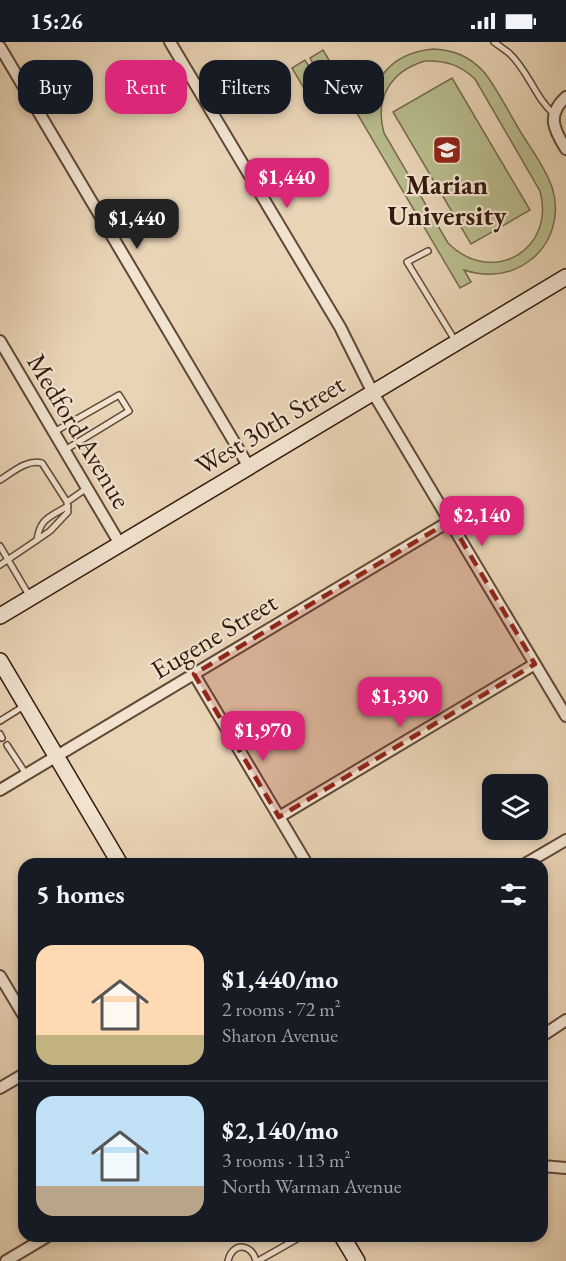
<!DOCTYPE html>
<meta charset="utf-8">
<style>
body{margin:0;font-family:"EB Garamond",serif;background:#20242c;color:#f1f3f6;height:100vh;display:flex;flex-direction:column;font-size:22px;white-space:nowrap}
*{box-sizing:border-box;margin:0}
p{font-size:20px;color:#9ea1a6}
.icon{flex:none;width:33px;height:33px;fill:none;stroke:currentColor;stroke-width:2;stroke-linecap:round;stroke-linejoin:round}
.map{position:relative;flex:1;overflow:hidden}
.details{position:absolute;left:18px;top:816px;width:530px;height:384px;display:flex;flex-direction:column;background:#171b24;border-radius:18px;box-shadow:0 3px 9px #0003}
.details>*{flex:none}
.hud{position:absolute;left:18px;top:18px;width:531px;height:54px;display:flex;gap:12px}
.tools{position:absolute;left:482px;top:732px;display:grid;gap:12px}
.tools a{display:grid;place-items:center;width:66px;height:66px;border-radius:12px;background:#171b24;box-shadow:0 3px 9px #0003;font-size:30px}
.price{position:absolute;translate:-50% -51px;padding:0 14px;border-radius:12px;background:#db2777;color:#fff;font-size:20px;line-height:39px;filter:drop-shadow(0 2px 3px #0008)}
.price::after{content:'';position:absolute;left:50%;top:36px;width:18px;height:14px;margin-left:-9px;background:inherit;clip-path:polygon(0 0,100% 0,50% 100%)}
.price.selected{background:#222;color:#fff}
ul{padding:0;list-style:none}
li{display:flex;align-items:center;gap:18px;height:150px;padding:0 18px}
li+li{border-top:2px solid #363941}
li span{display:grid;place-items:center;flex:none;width:168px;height:120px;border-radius:18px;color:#555}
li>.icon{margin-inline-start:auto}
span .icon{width:72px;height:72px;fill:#fffc;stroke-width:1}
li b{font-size:26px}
h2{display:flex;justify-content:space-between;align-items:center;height:72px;padding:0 18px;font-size:26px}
.tag{padding:0 21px;border-radius:18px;background:#171b24;box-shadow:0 3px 9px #0003;font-size:21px;line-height:54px}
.tag.selected{background:#db2777;color:#fff}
.status{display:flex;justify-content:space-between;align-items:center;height:42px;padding:0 30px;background:#171b24;direction:ltr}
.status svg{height:16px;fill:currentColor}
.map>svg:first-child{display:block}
</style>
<div class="status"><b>15:26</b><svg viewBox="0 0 49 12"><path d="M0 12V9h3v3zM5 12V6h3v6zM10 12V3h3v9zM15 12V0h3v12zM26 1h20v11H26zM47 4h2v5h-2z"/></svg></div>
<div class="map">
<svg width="566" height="1219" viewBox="0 0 566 1219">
<rect width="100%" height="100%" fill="#e9d4b6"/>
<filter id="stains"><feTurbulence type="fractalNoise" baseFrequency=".00333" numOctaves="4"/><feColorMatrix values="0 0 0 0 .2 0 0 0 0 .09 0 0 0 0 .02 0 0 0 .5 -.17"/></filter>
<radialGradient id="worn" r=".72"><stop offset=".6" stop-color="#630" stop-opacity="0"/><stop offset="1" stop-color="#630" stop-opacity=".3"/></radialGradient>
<path fill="#b8bc8d" stroke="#766a4c" stroke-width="1.5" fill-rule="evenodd" d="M434,7C455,8 470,15 484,30C498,48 508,69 520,89C531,107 545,125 552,145C561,172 552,203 529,219C509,234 486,235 464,228L471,240L460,246L348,56L359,50L369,66C376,30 397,10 434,7ZM425,19C445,18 460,23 475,37L540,149C556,208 492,245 448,201L384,91C374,56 391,29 425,19Z
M323,8L340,37L326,45L310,16Z
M305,18L322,47L309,55L292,26Z
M452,36L530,168L471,202L393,70Z"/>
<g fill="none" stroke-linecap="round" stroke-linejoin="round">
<g stroke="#604836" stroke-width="8">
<path id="lane" d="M494,0C499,4 504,7 509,11C528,28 535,56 554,72
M428,209L407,220L456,300
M54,390L119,353L129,369L65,408
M0,438C13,430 27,417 42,421L67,460
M37,498C40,476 50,475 68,464
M0,504L30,555
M0,523L37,498L50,489L68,470L67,460L87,446
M0,679L24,664
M0,692L2,696
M7,703L26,732
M228,1219C232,1200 252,1201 256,1219
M258,1219L302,1194"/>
</g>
<g stroke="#604836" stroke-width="14">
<path id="street" d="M170,0L340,285L373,351L566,674
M0,5L249,425
M566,55C546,73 554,88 566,107
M0,299L120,502
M194,632L307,822
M0,748L450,479
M279,775L535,622
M525,822L566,798
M0,934L24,974
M542,994L566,978
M0,1046L24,1032
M542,1124L566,1126
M6,1219L48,1194"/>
</g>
<g stroke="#33190c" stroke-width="18">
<path id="secondary" d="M0,574L566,235
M0,619L120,822
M342,1194L357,1219"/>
</g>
<use href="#lane" stroke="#f1e3d0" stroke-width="5"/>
<use href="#street" stroke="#f1e3d0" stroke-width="10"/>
<use href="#secondary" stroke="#f1e3d0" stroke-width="15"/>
</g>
<path fill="#8f2418" fill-opacity="0.2" stroke="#8f2418" stroke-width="4.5" stroke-dasharray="12 8" stroke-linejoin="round" d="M450,479L535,622L279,775L194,632Z"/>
<defs>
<g id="university-square" transform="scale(1.5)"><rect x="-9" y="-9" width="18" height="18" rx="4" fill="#8f2418" stroke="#f1e3d0"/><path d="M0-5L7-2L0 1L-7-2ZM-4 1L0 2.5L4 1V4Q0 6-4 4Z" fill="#fff"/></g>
</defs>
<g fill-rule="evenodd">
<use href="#university-square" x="447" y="108"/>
</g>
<g text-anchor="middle" stroke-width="4.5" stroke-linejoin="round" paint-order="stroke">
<g font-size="27" font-weight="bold" fill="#33190c" stroke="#f1e3d0">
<text x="447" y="152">Marian<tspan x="447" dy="31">University</tspan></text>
</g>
<g font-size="27" fill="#33190c" stroke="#f1e3d0">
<text transform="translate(270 383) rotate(-31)" y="9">West 30th Street</text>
<text transform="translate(79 389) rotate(59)" y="9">Medford Avenue</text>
<text transform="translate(214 594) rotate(-31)" y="9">Eugene Street</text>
</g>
</g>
<rect width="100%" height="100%" filter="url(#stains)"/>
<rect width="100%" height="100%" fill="url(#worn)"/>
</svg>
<div class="tools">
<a><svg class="icon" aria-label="layers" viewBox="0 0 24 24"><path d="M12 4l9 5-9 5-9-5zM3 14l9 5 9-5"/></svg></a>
</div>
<b class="price" style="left:287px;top:167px">$1,440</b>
<b class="price selected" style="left:137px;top:208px">$1,440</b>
<b class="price" style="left:482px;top:505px">$2,140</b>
<b class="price" style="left:400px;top:686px">$1,390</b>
<b class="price" style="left:263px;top:720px">$1,970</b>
<div class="hud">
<a class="tag">Buy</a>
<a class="tag selected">Rent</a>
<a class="tag">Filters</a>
<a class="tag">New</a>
</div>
<section class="details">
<h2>5 homes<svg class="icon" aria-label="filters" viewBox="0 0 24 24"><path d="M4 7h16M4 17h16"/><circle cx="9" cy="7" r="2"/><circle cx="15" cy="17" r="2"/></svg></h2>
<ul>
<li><span style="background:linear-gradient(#ffd9b3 75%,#c2b280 0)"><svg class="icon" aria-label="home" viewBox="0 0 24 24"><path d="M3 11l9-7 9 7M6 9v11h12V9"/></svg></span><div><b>$1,440/mo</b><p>2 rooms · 72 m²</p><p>Sharon Avenue</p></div></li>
<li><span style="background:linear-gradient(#bfe0f5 75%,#b9a48a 0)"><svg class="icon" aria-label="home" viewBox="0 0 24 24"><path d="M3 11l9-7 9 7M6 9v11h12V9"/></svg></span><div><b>$2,140/mo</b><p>3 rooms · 113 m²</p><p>North Warman Avenue</p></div></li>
</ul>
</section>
</div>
